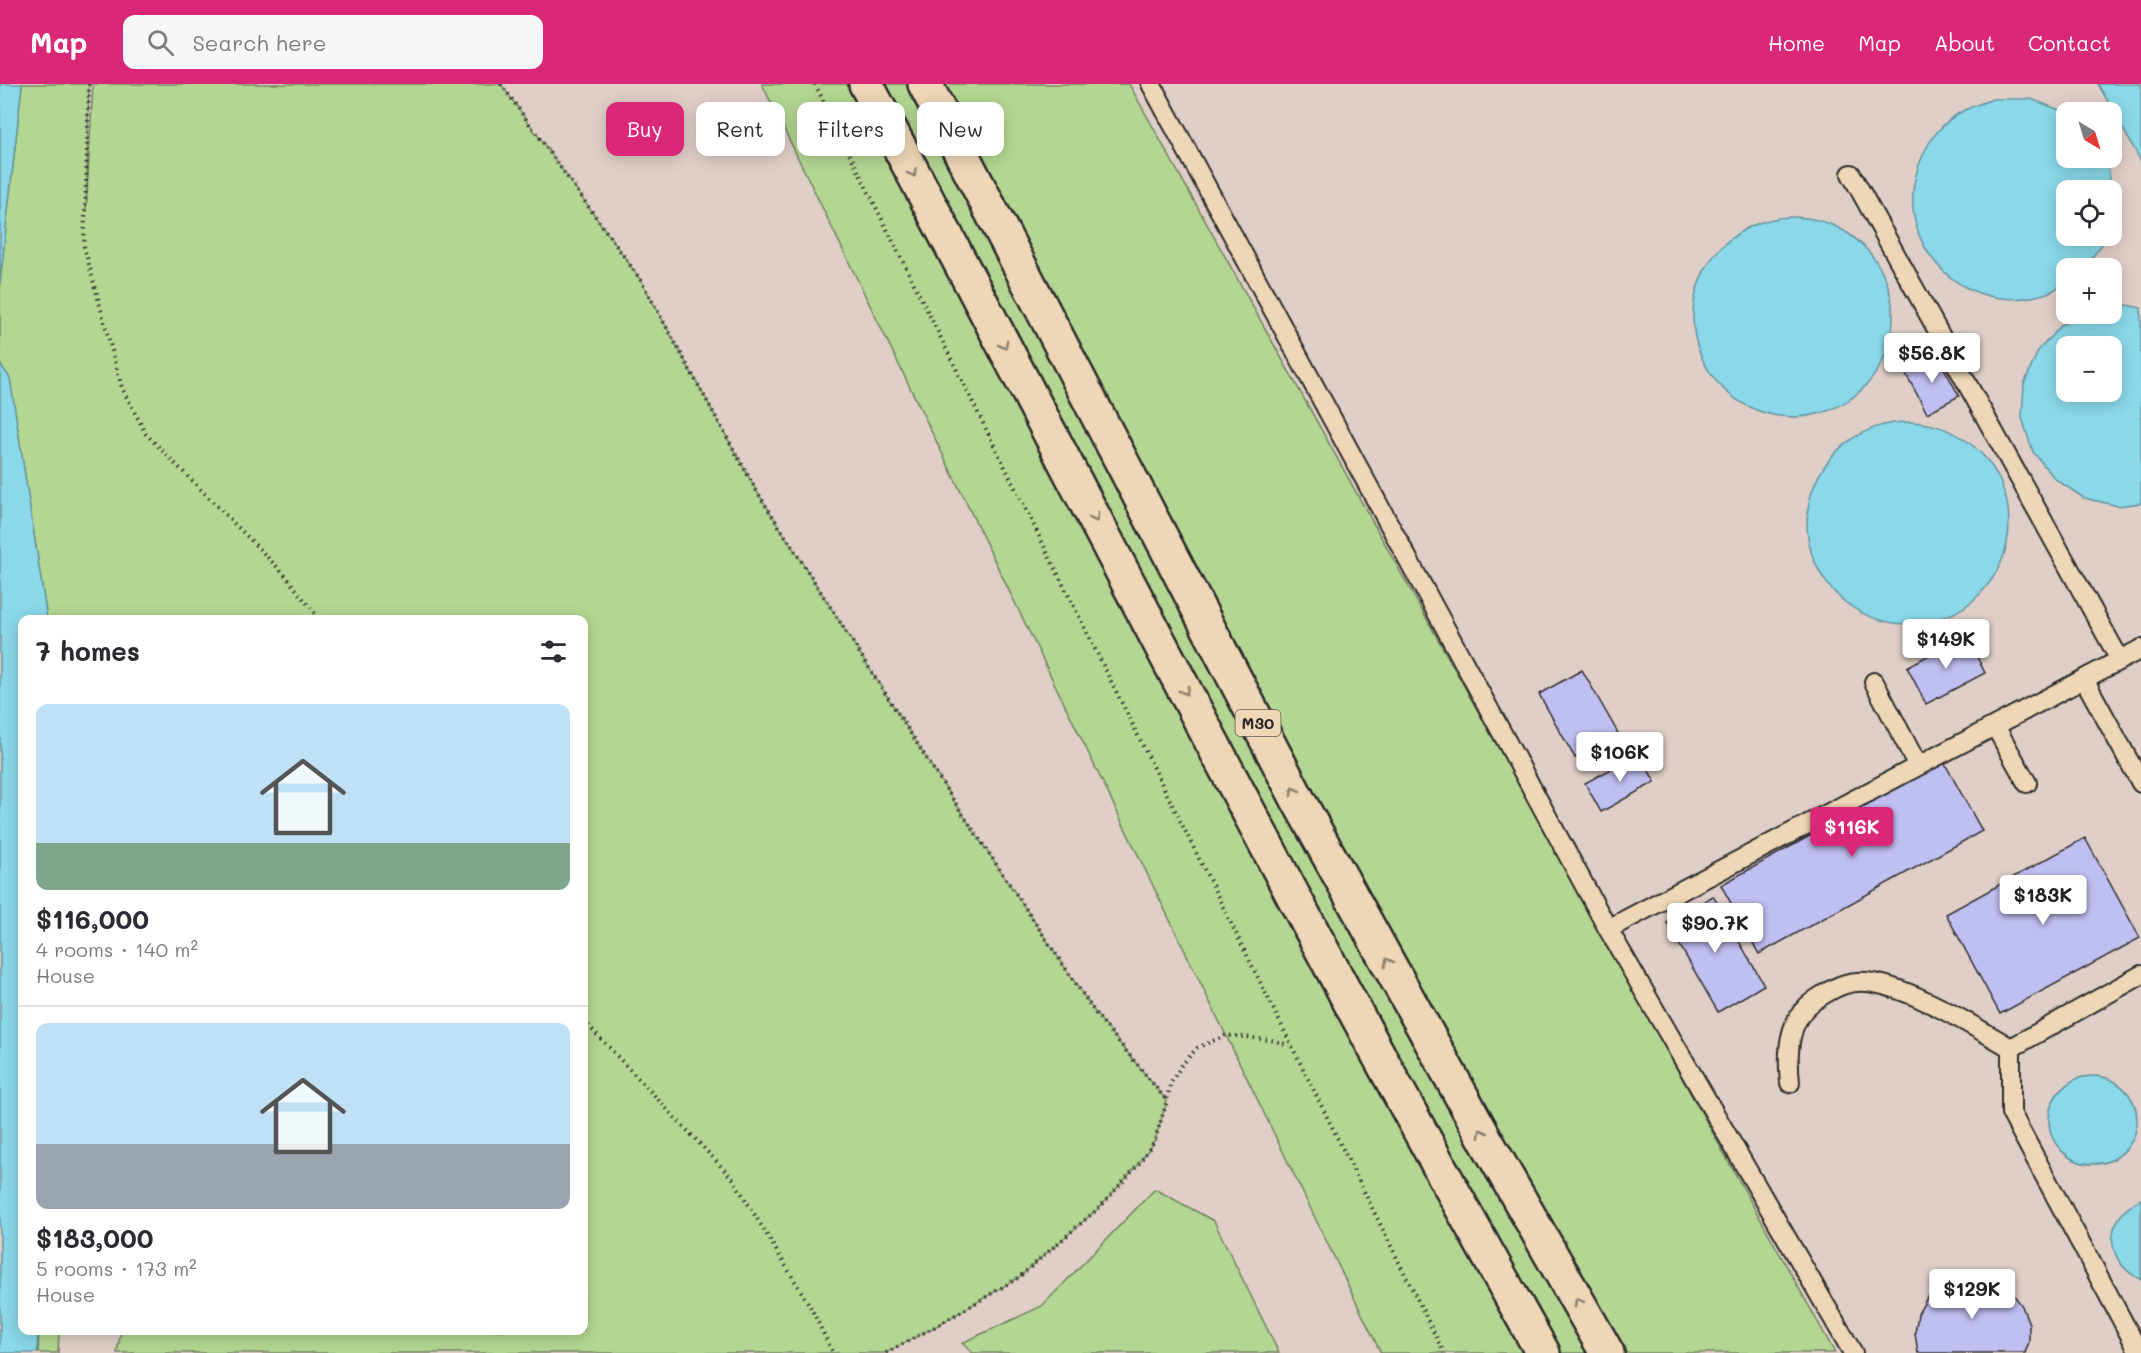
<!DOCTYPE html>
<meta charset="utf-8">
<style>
body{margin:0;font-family:Mali,sans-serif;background:#f7f7f7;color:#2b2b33;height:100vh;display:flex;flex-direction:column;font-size:22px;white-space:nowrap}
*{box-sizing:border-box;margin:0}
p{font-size:20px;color:#7c7c81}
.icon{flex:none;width:33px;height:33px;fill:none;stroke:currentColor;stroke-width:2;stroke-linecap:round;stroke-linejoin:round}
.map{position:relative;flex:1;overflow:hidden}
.panel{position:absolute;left:18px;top:531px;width:570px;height:720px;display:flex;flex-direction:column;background:#fff;border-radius:12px;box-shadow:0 3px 15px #0003}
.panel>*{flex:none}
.top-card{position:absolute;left:606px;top:18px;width:570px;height:54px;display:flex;gap:12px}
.needle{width:39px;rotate:142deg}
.fabs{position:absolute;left:2056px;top:18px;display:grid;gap:12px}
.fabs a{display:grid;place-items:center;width:66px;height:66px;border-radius:12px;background:#fff;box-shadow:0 3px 15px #0003;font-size:30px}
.price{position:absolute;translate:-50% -51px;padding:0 14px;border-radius:6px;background:#fff;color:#222;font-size:20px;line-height:39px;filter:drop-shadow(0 2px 3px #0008)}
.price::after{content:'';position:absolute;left:50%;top:36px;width:18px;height:14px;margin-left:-9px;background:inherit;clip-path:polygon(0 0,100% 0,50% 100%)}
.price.current{background:#db2777;color:#fff}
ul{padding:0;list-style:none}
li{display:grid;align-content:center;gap:12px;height:318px;padding:0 18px}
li+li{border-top:2px solid #e1e1e2}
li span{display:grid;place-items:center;height:186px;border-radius:12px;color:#555}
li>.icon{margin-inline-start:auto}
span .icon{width:108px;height:108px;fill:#fffc;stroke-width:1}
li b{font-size:26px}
h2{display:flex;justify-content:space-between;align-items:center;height:72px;padding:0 18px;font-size:26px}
.tag{padding:0 21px;border-radius:12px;background:#fff;box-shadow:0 3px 15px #0003;font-size:21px;line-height:54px}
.tag.current{background:#db2777;color:#fff}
header{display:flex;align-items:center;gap:36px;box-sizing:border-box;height:84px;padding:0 30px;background:#db2777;color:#fff}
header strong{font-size:28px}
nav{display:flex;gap:33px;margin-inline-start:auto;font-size:21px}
.search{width:420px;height:54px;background:#f7f7f7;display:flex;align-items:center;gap:15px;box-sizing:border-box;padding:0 21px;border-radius:12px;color:#7c7c81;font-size:22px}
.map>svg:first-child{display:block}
</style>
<header>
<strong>Map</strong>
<div class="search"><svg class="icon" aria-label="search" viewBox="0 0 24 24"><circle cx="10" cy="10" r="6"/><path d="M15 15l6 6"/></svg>Search here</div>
<nav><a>Home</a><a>Map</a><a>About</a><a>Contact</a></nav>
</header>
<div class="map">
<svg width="2141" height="1269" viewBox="0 0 2141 1269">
<rect width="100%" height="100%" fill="#e0cfc8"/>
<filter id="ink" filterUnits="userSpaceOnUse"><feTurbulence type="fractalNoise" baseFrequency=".0167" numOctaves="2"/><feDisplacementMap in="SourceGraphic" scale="12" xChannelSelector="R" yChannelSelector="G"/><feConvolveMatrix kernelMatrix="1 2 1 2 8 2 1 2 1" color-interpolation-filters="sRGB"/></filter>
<g filter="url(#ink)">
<path fill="#b3d792" stroke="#6f815e" stroke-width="1.5" d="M22,0H89L86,128L93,0H501L640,195L756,406L946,705L1096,930L1167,1017L1155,1056L1138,1081L1101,1122L1018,1194L940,1240L886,1269H117L121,1246H584V536L47,535L10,295L0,280V198Z
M762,0H1129L1835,1269H1381Z
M1155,1105L1214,1137L1279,1269H972L962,1259L1042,1222Z
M39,1247H59L58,1269H38Z"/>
<path fill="#8ad8e9" stroke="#64939d" stroke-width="1.5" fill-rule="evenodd" d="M0,0H22L0,198Z
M2098,0H2141V77Z
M1993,15H2031L2065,28L2067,30V74H2103L2109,87L2111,106H2067V152H2105L2103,159L2084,184H2067V197C2061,201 2054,207 2047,209C1960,238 1883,152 1924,69C1931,53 1944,38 1959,29C1969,23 1982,19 1993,15Z
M1693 233a100 100 0 1 1 200 0a100 100 0 1 1-200 0Z
M2127,221L2141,224V419L2118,422L2084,414L2055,395L2033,368L2022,334L2024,300L2038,267L2061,241L2084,230H2112V223ZM2112,262V308H2067V262Z
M0,280L10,294L47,535L22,536V1246L38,1247L37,1269H0Z
M1807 439a101 101 0 1 1 202 0a101 101 0 1 1-202 0Z
M2049 1036a44 44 0 1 1 88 0a44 44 0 1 1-88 0Z
M2141,1115V1196C2103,1176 2103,1135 2141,1115Z"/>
<path fill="#c0bff1" stroke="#2b2b2b" stroke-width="1.5" d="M1937,271L1959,312L1927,329L1905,288Z
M1966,551L1985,589L1926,620L1907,583Z
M1582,586L1618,649L1575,674L1539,610Z
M1639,670L1655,698L1601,728L1585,699Z
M1944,678L1982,747L1759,870L1721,801Z
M2085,754L2140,854L2000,930L1946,830Z
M1713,812L1764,901L1718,928L1667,839Z
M1977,1193L1996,1197L2011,1207L2022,1222L2029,1240V1258L2025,1269H1918L1915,1249L1918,1230L1927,1214L1942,1201L1959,1194Z"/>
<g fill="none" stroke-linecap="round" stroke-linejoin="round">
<g stroke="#2b2b2b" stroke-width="22">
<path id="service" d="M1151,0L1608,845L1853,1269
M1851,90L2120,576
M2084,595L2141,699
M1874,598L1918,682
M1995,642L2027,699
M1608,845L2141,565
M2011,964V1029L2138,1266
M1790,999C1787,969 1787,935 1815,916C1827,908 1841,899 1856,898C1897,894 1975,943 2011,964L2141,891"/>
</g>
<g stroke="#2b2b2b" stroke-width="38">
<path id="motorway" d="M866,0C1091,423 1307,851 1543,1269
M925,0L1297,714L1488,1060L1607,1269"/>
</g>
<path stroke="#2b2b2b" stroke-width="4" stroke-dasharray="1.5 4.5" stroke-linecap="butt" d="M89,0L84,162L122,304L146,350L285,491L320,536
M501,0L640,195L756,406L946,705L1096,930L1167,1017
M815,0L1444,1269
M584,937L733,1095L810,1222L833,1269
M886,1269L940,1240L1018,1194L1101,1122L1138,1081L1155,1056L1167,1017L1170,1000L1181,982L1197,964L1226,951L1271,956L1289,961"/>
<use href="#service" stroke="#eed6b6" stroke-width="18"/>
<use href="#motorway" stroke="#eed6b6" stroke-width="33"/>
</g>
<defs><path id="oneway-chevron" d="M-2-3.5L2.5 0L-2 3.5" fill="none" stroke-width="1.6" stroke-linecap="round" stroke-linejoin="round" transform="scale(1.5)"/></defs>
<g stroke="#8c8070">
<use href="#oneway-chevron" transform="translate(913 89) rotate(62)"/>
<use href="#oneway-chevron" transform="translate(1004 261) rotate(62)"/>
<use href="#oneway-chevron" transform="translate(1095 434) rotate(62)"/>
<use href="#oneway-chevron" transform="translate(1185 607) rotate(62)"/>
<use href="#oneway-chevron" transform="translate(1294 707) rotate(-118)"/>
<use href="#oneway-chevron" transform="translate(1388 878) rotate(-119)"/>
<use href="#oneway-chevron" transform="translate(1482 1049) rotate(-119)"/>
<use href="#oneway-chevron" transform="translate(1578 1218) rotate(-120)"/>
</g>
</g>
<g text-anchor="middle" stroke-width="5" stroke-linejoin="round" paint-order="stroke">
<rect fill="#eed6b6" stroke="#665e55" stroke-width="1.5" x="1235.5" y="626" width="45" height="26" rx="4.5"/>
<g font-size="16" font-weight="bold" fill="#2b2b2b">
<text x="1258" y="645">M30</text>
</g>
</g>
</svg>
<div class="fabs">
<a><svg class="needle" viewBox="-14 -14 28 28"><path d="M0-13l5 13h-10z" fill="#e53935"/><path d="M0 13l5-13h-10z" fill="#7c7c81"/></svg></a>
<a><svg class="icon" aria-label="locate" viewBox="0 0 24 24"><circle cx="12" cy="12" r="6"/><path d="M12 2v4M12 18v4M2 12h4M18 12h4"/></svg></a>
<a>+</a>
<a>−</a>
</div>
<b class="price" style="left:1932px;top:300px">$56.8K</b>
<b class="price" style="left:1946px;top:586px">$149K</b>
<b class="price" style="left:1620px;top:699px">$106K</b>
<b class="price current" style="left:1852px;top:774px">$116K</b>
<b class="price" style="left:2043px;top:842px">$183K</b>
<b class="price" style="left:1715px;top:870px">$90.7K</b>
<b class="price" style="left:1972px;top:1236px">$129K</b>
<div class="top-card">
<a class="tag current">Buy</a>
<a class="tag">Rent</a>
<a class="tag">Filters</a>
<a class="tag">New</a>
</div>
<section class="panel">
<h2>7 homes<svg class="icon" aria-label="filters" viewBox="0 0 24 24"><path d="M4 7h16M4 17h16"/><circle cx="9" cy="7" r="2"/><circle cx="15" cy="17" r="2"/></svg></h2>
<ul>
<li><span style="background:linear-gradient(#bfe0f5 75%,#7fa58c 0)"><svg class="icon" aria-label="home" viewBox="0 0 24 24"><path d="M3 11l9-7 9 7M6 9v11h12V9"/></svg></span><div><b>$116,000</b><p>4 rooms · 140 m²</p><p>House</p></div></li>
<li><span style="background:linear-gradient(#bfe0f5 65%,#9aa5b1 0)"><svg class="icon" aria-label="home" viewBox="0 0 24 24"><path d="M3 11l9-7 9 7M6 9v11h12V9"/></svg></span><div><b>$183,000</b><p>5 rooms · 173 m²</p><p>House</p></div></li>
</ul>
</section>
</div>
